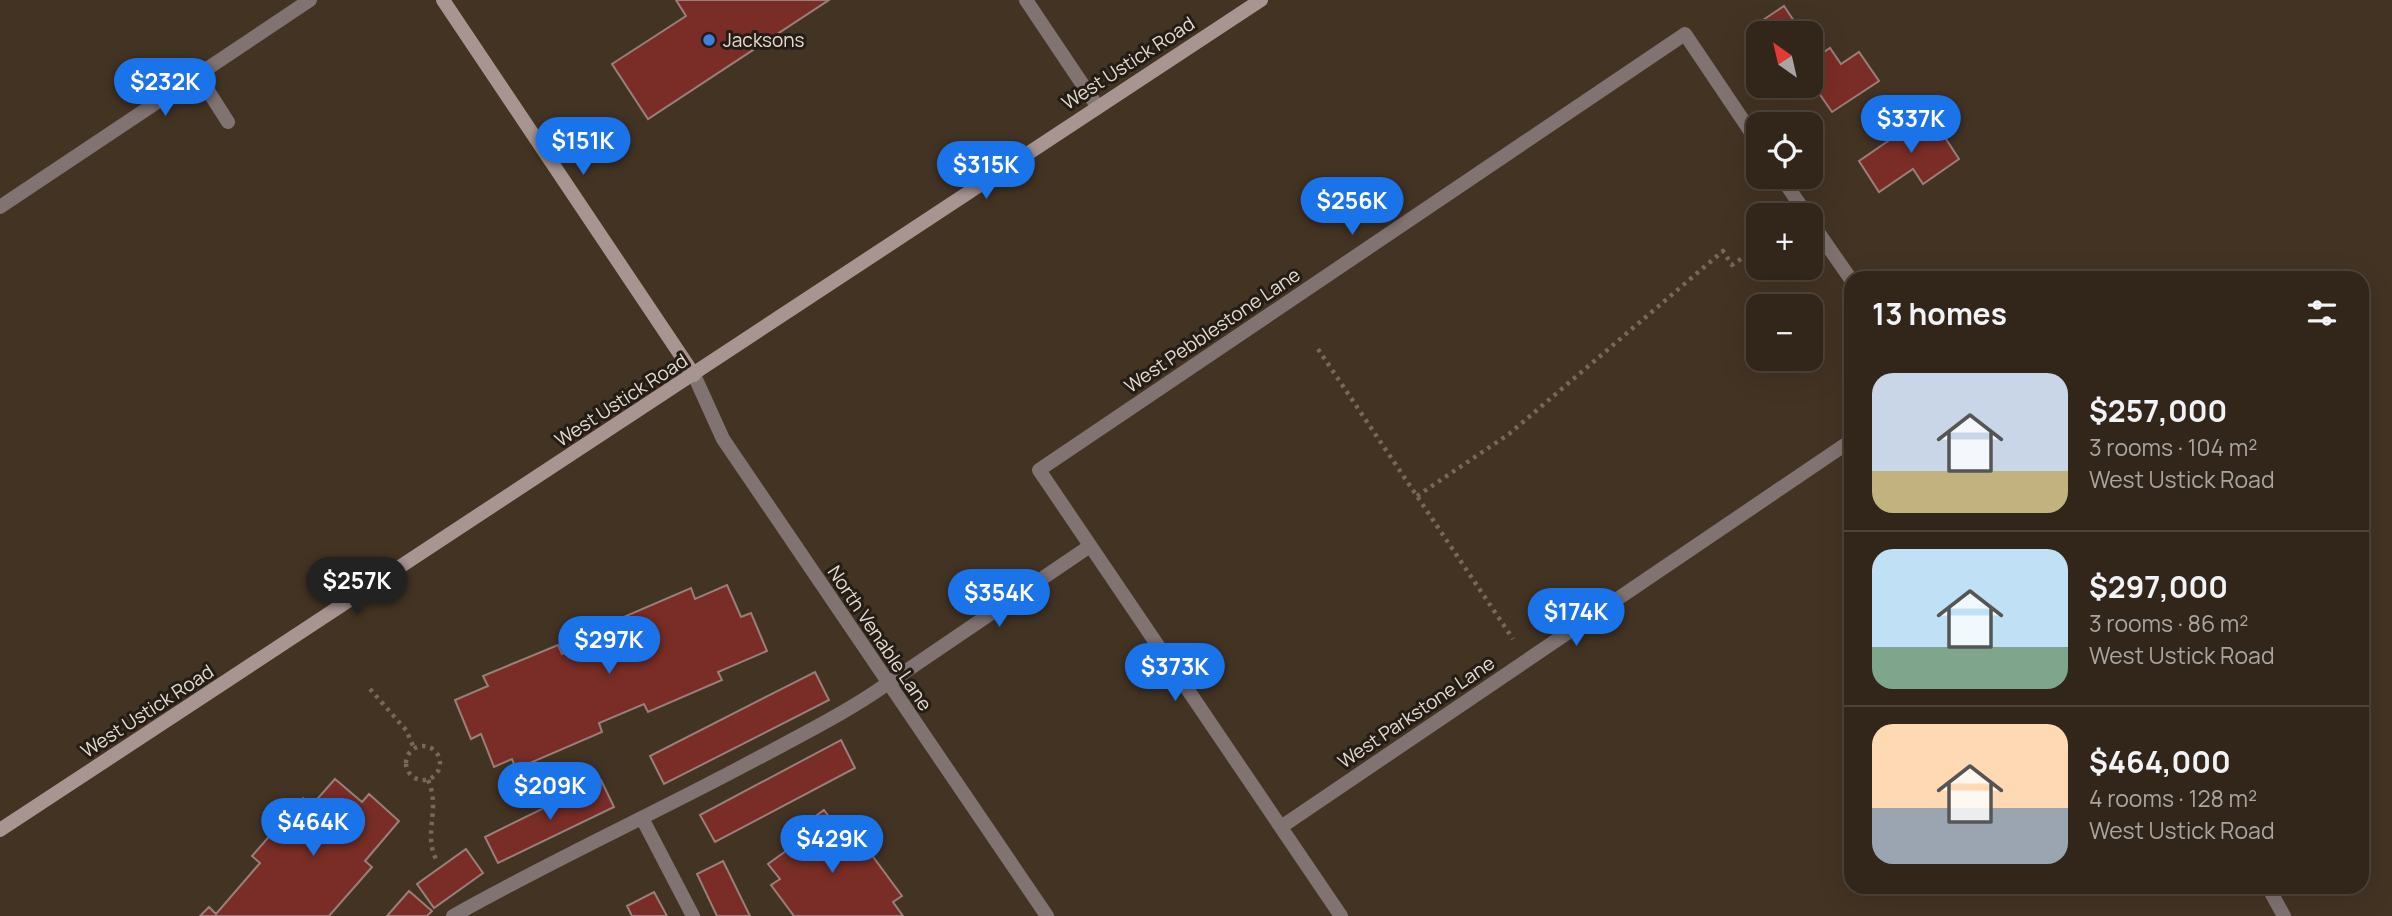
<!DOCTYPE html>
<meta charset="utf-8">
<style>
body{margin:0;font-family:Manrope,sans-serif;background:#3a2e23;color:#f1f3f6;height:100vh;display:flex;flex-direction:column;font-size:26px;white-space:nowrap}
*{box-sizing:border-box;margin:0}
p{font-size:23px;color:#a8a5a2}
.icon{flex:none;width:38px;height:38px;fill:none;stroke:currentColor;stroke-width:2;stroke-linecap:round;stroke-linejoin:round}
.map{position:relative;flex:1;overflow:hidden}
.panel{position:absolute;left:1844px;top:271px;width:525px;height:623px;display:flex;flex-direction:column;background:#32261a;border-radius:21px;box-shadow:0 7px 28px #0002,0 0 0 2px #4d4339}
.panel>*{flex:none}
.needle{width:46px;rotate:326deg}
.fabs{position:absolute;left:1746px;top:21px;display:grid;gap:14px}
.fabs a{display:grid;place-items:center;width:77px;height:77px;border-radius:14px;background:#32261a;box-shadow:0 7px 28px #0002,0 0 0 2px #4d4339;font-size:35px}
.price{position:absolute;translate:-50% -60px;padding:0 16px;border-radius:24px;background:#1a73e8;color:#fff;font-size:23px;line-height:46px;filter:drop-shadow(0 2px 4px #0008)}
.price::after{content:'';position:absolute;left:50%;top:42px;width:21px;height:16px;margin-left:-10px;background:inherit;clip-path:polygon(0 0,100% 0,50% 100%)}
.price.selected{background:#222;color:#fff}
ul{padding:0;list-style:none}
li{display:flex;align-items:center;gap:21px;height:175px;padding:0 28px}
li+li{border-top:2px solid #4d4339}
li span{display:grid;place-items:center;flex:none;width:196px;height:140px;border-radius:21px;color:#555}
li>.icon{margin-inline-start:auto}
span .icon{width:84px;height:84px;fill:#fffc;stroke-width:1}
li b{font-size:30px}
h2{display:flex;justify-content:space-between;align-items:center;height:84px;padding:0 28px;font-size:30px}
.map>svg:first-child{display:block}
</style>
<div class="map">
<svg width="2392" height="916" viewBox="0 0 2392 916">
<rect width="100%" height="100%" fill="#433323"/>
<path fill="#792d26" stroke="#9a7e7a" stroke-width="2" d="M676,0H829L648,119L612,64L686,16Z
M1784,6L1802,33H1759V40L1751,28Z
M1811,47L1818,56L1830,48L1841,64L1859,52L1879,81L1832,112L1814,86L1798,97L1790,86H1811Z
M1929,113L1959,159L1923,184L1913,169L1879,192L1859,161Z
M727,585L741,617L751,613L767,651L718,672L722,680L648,712L644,704L599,723L602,732L516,769L512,759L494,767L481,734L471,739L455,700L488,686L483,676L558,645L562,654L623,628L619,619L691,588L695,599Z
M815,672L829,700L664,784L650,756Z
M841,740L855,768L715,842L700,815Z
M335,779L362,802L369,794L399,821L365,861L372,867L329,916H200L209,907L216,914L260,863L252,856L303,798L312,805Z
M601,780L614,807L498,863L485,837Z
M824,810L845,838L854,831L902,896L893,902L903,916H794L771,885L780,879L768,864L797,843L791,834Z
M466,849L483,873L434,908L417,884Z
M723,861L750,916H717L697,874Z
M409,891L432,911L427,916H387Z
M654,892L667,916H632L627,906Z"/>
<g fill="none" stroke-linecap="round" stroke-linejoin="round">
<path stroke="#76685a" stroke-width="4.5" stroke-dasharray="3.5 5" stroke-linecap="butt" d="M1318,349L1513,639
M1417,496L1509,434L1723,251L1732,265L1759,247
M370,689L406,730L414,748
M406 763a17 17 0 1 1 34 0a17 17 0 1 1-34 0Z
M428,780C441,809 423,833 436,859"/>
<path stroke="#807372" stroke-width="14" d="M1026,0L1097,106
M198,75L228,122
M643,820L693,916
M453,916C554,859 660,811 762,756C805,733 847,712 887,684"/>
<path stroke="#807372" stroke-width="14" d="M1781,177L1807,215
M0,207L310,0
M1811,222L1852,281
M694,375L723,439L1047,916
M887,684L1090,546
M1281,827L1852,440
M2268,887L2284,916
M1341,916L1039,470L1685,34L1759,144"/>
<path stroke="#a89592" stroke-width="14" d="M443,0L694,375
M0,830L1261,0"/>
</g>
<circle fill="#3f7fe0" stroke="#241d15" stroke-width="2.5" cx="709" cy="40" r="7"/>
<g text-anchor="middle" stroke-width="6" stroke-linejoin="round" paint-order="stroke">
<g font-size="19" fill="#e4dad0" stroke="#241d15" text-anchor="start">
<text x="723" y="47">Jacksons</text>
</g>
<g font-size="19" fill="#e4dad0" stroke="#241d15">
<text transform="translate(1128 63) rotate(-33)" y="7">West Ustick Road</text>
<text transform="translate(1212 330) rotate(-34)" y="7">West Pebblestone Lane</text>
<text transform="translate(621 400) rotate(-33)" y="7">West Ustick Road</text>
<text transform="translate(880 638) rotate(56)" y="7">North Venable Lane</text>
<text transform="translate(147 711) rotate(-33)" y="7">West Ustick Road</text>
<text transform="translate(1416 712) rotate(-34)" y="7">West Parkstone Lane</text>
</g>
</g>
</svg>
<div class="fabs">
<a><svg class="needle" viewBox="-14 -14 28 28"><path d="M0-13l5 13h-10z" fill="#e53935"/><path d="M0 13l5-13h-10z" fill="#a8a5a2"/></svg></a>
<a><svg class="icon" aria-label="locate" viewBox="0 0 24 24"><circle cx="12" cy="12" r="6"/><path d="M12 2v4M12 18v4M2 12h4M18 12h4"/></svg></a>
<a>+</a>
<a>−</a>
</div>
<b class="price" style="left:165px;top:118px">$232K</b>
<b class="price" style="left:1911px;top:155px">$337K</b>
<b class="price" style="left:583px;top:177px">$151K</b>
<b class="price" style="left:986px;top:201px">$315K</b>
<b class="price" style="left:1352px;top:237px">$256K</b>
<b class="price selected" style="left:357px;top:617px">$257K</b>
<b class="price" style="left:999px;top:629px">$354K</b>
<b class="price" style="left:1576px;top:648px">$174K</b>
<b class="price" style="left:609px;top:676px">$297K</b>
<b class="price" style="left:1175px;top:703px">$373K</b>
<b class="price" style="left:550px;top:822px">$209K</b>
<b class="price" style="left:313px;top:858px">$464K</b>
<b class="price" style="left:832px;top:875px">$429K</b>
<section class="panel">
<h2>13 homes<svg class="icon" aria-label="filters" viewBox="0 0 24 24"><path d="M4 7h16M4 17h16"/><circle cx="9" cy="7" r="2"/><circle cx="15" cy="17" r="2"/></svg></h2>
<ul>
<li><span style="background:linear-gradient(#c9d6e8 70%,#c2b280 0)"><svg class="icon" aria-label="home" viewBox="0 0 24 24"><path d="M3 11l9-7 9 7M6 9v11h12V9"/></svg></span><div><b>$257,000</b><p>3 rooms · 104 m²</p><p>West Ustick Road</p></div></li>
<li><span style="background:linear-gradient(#bfe0f5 70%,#7fa58c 0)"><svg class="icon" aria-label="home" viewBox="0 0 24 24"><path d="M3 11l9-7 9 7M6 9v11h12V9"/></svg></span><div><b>$297,000</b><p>3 rooms · 86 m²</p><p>West Ustick Road</p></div></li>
<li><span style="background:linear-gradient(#ffd9b3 60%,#9aa5b1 0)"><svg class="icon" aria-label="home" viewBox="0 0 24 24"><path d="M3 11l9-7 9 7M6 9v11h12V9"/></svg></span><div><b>$464,000</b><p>4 rooms · 128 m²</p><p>West Ustick Road</p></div></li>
</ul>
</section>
</div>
